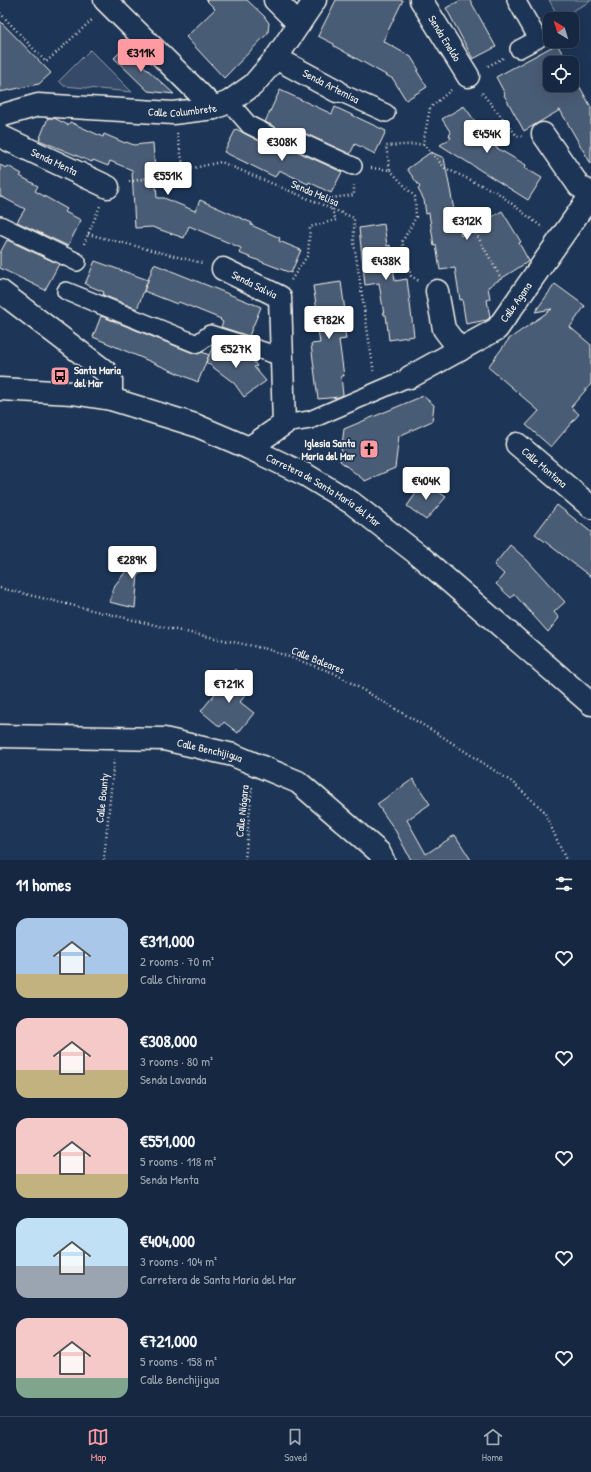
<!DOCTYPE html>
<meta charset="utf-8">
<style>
body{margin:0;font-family:"Patrick Hand",sans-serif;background:#1f3048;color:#f1f3f6;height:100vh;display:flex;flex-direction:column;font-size:15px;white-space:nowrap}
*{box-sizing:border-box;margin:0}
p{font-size:13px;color:#9ea6b1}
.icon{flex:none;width:22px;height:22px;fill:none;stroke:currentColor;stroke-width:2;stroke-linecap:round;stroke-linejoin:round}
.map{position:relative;height:860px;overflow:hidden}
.sheet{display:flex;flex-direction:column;background:#162841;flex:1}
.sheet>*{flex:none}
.needle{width:26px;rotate:322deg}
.tools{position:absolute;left:543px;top:12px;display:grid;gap:8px}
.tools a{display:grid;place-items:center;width:36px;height:36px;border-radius:8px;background:#162841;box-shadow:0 4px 16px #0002,0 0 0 1px #35445a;font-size:20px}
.price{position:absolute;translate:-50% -34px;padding:0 9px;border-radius:4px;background:#fff;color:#222;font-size:13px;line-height:26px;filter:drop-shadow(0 1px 2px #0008)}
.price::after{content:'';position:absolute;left:50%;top:24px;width:12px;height:9px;margin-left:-6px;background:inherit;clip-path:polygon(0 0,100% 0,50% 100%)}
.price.current{background:#ff9aa2;color:#111}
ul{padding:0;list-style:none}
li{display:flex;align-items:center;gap:12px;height:100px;padding:0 16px}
li span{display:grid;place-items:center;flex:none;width:112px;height:80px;border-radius:12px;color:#555}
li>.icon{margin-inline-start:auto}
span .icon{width:48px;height:48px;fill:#fffc;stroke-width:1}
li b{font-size:17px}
h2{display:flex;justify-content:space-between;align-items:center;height:48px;padding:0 16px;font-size:17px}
.menu{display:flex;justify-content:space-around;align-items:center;height:56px;border-top:1px solid #35445a;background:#162841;font-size:11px;color:#9ea6b1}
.menu a{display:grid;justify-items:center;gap:2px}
.menu .current{color:#ff9aa2}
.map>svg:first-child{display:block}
</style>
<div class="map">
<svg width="591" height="860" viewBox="0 0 591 860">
<rect width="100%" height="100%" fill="#1d3557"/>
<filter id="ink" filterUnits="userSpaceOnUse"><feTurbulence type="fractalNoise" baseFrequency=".025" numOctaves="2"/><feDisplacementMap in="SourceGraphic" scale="8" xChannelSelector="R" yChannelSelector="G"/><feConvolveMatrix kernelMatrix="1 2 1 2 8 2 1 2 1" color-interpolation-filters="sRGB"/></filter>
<g filter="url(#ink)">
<path fill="#354a67" stroke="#949ea8" d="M549,0H591V1L559,18Z
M90,50L132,92L64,86L59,81Z"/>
<path fill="#485b74" stroke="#f4f1e8" d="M206,0H247L264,16L269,23L268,33L224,78L186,37L215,9Z
M336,0H403L383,41L411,57L419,70L417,71L427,87L406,100L393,79L334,46V44L318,36Z
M461,0H470L496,47L473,59L446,8Z
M0,21L51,73L39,84L0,92Z
M557,44L568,63H550V85H572V70L577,79L576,80L591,107V164L560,110L524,131L504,95L505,94L496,77Z
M124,48L174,94L148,91L114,58Z
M280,90L332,114L335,107L386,131L375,154L355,144L350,154L300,131H283L265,122Z
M464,106L483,132L501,144L495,147L526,165L525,168L542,178L528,200L440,145L451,138L449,135L451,133L442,119Z
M48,118H54L68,125L70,122L103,137L104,134L125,143L126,142L134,145L153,143L157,198H164L195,211L200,200L252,223L251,225L280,238L279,241L301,250L291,273L239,253L241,248L189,226L184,238L152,227L135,228L132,170L110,161L108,166L93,160L92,162L39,140Z
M236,129L277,150H294L342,172L331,193L309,182L308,184L279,170L275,177L224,152Z
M431,152L444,158L454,210L456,209L461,236L502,211L521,242L519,243L529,261L488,287L490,299L487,300L490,317L487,320L466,324L462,299L460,300L455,268L440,270L436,245L434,246L429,213L426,214L424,200L418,189L420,187L407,169Z
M0,165L6,168L8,166L22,174L20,176L38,186L35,191L67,209L65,212L81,220L68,246L17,222L25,209L0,196Z
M384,224L387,246L390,245L395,281L407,279L414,336L389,340L386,315H384L379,283L365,285L359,228Z
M7,240L59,264L45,290L0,268V253Z
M95,261L148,280L137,309L103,295L104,292L85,284Z
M154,264L261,307L249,336L221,327L223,322L220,320L221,319L179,302L177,304L144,291Z
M341,282L346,318L343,319L346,339L339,340L344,376H341L343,395L339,397L318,399L311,344L320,343L315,311L317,310L313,286Z
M555,284L585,306L570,327L591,345V384L571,407L579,414L551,447L526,425L539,411L488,367L509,339L552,309L535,312Z
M101,316L193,353L198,354L202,352L209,355L198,382L93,337Z
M213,346L251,358L257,366L254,367L266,381L244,397L234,383L206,362Z
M423,396L434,405L432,421L399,436L395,468L365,481L340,461L344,429Z
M424,482L446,497L426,520L407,506Z
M557,505L591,532V577L535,534Z
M510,545L527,560L565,602L554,612L559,618L548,632L514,594L511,598L496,584L504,574L494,565Z
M151,551L156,568L138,574L135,608L109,602L115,585L127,570L124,561Z
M235,669L248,679L240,688L247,693L240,702L254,713L238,733L224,722L220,727L201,711Z
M413,779L430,804L407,820L426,854L455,835L471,860H411L395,830L377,804Z"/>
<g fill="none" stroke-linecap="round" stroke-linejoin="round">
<g stroke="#f4f1e8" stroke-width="20">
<path id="pedestrian" d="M516,0L538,39L519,49
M337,91L386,113
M229,102L249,125L281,141L296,140L353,166
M0,225L77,262
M66,291L197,344L210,334L282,357
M284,424L310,420L410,377"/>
</g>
<g stroke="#f4f1e8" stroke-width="25">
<g id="minor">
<path d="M105,0L214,108"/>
<path d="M275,0L299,24"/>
<path id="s1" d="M421,0L468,76"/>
<path d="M276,58L337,91"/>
<path id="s2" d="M0,116L38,105L173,113L214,108L229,102L253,85L276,58L315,0"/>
<path d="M543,134L579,186L591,193"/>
<path id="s3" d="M0,136L108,187"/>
<path id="s4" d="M223,269L280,297L284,424L249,448"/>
<path d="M0,291L106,372L111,379V399"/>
<path d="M437,291L444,329L460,350"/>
<path id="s5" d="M410,377L497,329L591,195"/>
<path id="s6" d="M517,444L591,507"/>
<path id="s7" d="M0,736L164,739L233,755L298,782L379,852L383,860"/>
</g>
</g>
<g stroke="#f4f1e8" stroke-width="25">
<g id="secondary">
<path id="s8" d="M0,389L72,393L111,399L195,425L249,448L306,475L352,503L420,556L591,704"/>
</g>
</g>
<path stroke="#f4f1e8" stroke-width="2.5" stroke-dasharray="1 3" stroke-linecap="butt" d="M0,13L46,62L93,19
M488,66L503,58
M482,93L517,136H522
M177,133L184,170
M423,144L445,168L498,193L543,228
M371,168L390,170L386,146L423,144L430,108L451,90
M390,170L415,197L416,217L402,242L411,276L419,281
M129,182L221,162L354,218V243L374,373
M472,226L503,282
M88,234L202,263
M84,244L100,206
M291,280L308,255L310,227L336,220L331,208L332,198L354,195V185
M0,588L167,628L267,649L334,673L440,735L512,782L544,811L566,860
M104,860L114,759
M245,860L252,787"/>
<use href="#pedestrian" stroke="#1d3557" stroke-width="17"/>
<use href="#minor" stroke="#1d3557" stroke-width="22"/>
<use href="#secondary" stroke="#1d3557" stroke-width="22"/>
</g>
</g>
<defs>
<g id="bus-square" transform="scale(1)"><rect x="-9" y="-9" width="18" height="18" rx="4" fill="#ff9aa2" stroke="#1d3557"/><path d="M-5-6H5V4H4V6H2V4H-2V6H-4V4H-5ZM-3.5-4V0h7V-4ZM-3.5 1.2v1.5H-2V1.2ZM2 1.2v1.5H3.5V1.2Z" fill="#111"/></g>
<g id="church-square" transform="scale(1)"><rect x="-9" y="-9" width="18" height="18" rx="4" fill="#ff9aa2" stroke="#1d3557"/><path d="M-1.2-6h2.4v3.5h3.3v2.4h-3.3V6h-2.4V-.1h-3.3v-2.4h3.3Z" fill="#111"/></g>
</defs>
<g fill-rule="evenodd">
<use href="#bus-square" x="60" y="376"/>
<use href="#church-square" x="369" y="449"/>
</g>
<g text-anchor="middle" stroke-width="3.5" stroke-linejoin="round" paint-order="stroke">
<g font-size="11" fill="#f4f1e8" stroke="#1d3557">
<text dy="4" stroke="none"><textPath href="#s1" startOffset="45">Senda Eneldo</textPath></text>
<text transform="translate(331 86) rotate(27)" y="4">Senda Artemisa</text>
<text dy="4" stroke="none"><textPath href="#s2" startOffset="184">Calle Columbrete</textPath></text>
<text dy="4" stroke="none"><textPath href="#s3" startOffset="60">Senda Menta</textPath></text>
<text transform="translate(315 193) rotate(23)" y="4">Senda Melisa</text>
<text dy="4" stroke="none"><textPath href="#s4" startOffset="35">Senda Salvia</textPath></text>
<text dy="4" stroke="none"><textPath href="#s5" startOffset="132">Calle Agana</textPath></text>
<text dy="4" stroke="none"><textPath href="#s6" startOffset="36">Calle Montana</textPath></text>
<text dy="4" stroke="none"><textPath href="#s8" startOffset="344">Carretera de Santa María del Mar</textPath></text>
<text transform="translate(318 660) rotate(22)" y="4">Calle Baleares</text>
<text dy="4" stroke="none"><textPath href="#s7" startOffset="211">Calle Benchijigua</textPath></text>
<text transform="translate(102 798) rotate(-84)" y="4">Calle Bounty</text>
<text transform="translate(242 811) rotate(-84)" y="4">Calle Niágara</text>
</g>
<g font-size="11" font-weight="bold" fill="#f4f1e8" stroke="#1d3557" text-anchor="start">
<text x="74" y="374">Santa Maria<tspan x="74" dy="13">del Mar</tspan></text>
<text x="355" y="447" text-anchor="end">Iglesia Santa<tspan x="355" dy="13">María del Mar</tspan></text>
</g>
</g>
</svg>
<div class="tools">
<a><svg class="needle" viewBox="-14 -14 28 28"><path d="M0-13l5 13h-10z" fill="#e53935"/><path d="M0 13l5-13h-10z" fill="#9ea6b1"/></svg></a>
<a><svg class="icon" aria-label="locate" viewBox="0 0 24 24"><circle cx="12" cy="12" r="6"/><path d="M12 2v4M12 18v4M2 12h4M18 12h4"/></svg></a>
</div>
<b class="price current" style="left:141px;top:73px">€311K</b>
<b class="price" style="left:487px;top:154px">€454K</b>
<b class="price" style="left:282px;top:162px">€308K</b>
<b class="price" style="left:168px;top:196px">€551K</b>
<b class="price" style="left:467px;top:241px">€312K</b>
<b class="price" style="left:386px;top:281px">€438K</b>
<b class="price" style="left:329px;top:340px">€782K</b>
<b class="price" style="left:236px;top:369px">€527K</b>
<b class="price" style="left:426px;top:501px">€404K</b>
<b class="price" style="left:132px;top:580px">€289K</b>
<b class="price" style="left:229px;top:704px">€721K</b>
</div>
<section class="sheet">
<h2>11 homes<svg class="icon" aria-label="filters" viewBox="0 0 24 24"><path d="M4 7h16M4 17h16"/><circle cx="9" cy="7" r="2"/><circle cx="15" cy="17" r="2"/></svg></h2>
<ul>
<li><span style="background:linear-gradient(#a9c7e8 70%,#c2b280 0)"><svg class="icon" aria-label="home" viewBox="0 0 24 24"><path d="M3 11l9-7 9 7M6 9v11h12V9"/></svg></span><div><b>€311,000</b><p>2 rooms · 70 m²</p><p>Calle Chirama</p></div><svg class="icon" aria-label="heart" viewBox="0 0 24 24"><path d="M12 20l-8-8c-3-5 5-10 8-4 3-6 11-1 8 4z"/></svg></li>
<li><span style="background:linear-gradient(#f6c9c9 65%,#c2b280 0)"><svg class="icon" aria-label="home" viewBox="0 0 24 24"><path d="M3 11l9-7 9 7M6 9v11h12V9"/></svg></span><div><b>€308,000</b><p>3 rooms · 80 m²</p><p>Senda Lavanda</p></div><svg class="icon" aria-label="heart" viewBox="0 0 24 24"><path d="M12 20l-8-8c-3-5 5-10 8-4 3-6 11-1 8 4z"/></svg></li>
<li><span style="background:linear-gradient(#f6c9c9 70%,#c2b280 0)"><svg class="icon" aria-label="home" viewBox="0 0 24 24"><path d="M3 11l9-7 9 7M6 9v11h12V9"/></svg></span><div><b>€551,000</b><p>5 rooms · 118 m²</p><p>Senda Menta</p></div><svg class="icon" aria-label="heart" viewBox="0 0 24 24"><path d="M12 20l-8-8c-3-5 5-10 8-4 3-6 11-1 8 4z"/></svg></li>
<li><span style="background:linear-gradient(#bfe0f5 60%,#9aa5b1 0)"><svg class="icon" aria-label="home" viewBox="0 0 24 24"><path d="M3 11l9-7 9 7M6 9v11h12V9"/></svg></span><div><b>€404,000</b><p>3 rooms · 104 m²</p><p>Carretera de Santa María del Mar</p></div><svg class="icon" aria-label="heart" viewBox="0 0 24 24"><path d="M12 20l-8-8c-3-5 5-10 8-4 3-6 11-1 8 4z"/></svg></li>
<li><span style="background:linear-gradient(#f6c9c9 75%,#7fa58c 0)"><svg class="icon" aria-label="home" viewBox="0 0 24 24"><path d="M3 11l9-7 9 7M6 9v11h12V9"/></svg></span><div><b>€721,000</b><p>5 rooms · 158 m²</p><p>Calle Benchijigua</p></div><svg class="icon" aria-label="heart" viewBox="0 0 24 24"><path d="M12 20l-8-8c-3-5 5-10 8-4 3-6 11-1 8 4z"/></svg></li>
</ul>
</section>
<nav class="menu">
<a class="current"><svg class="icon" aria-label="map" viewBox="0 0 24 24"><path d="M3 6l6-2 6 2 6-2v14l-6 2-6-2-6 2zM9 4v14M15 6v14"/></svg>Map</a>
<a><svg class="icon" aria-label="saved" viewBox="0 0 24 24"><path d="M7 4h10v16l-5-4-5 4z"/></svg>Saved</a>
<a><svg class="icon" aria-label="home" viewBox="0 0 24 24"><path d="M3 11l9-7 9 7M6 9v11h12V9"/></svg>Home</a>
</nav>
